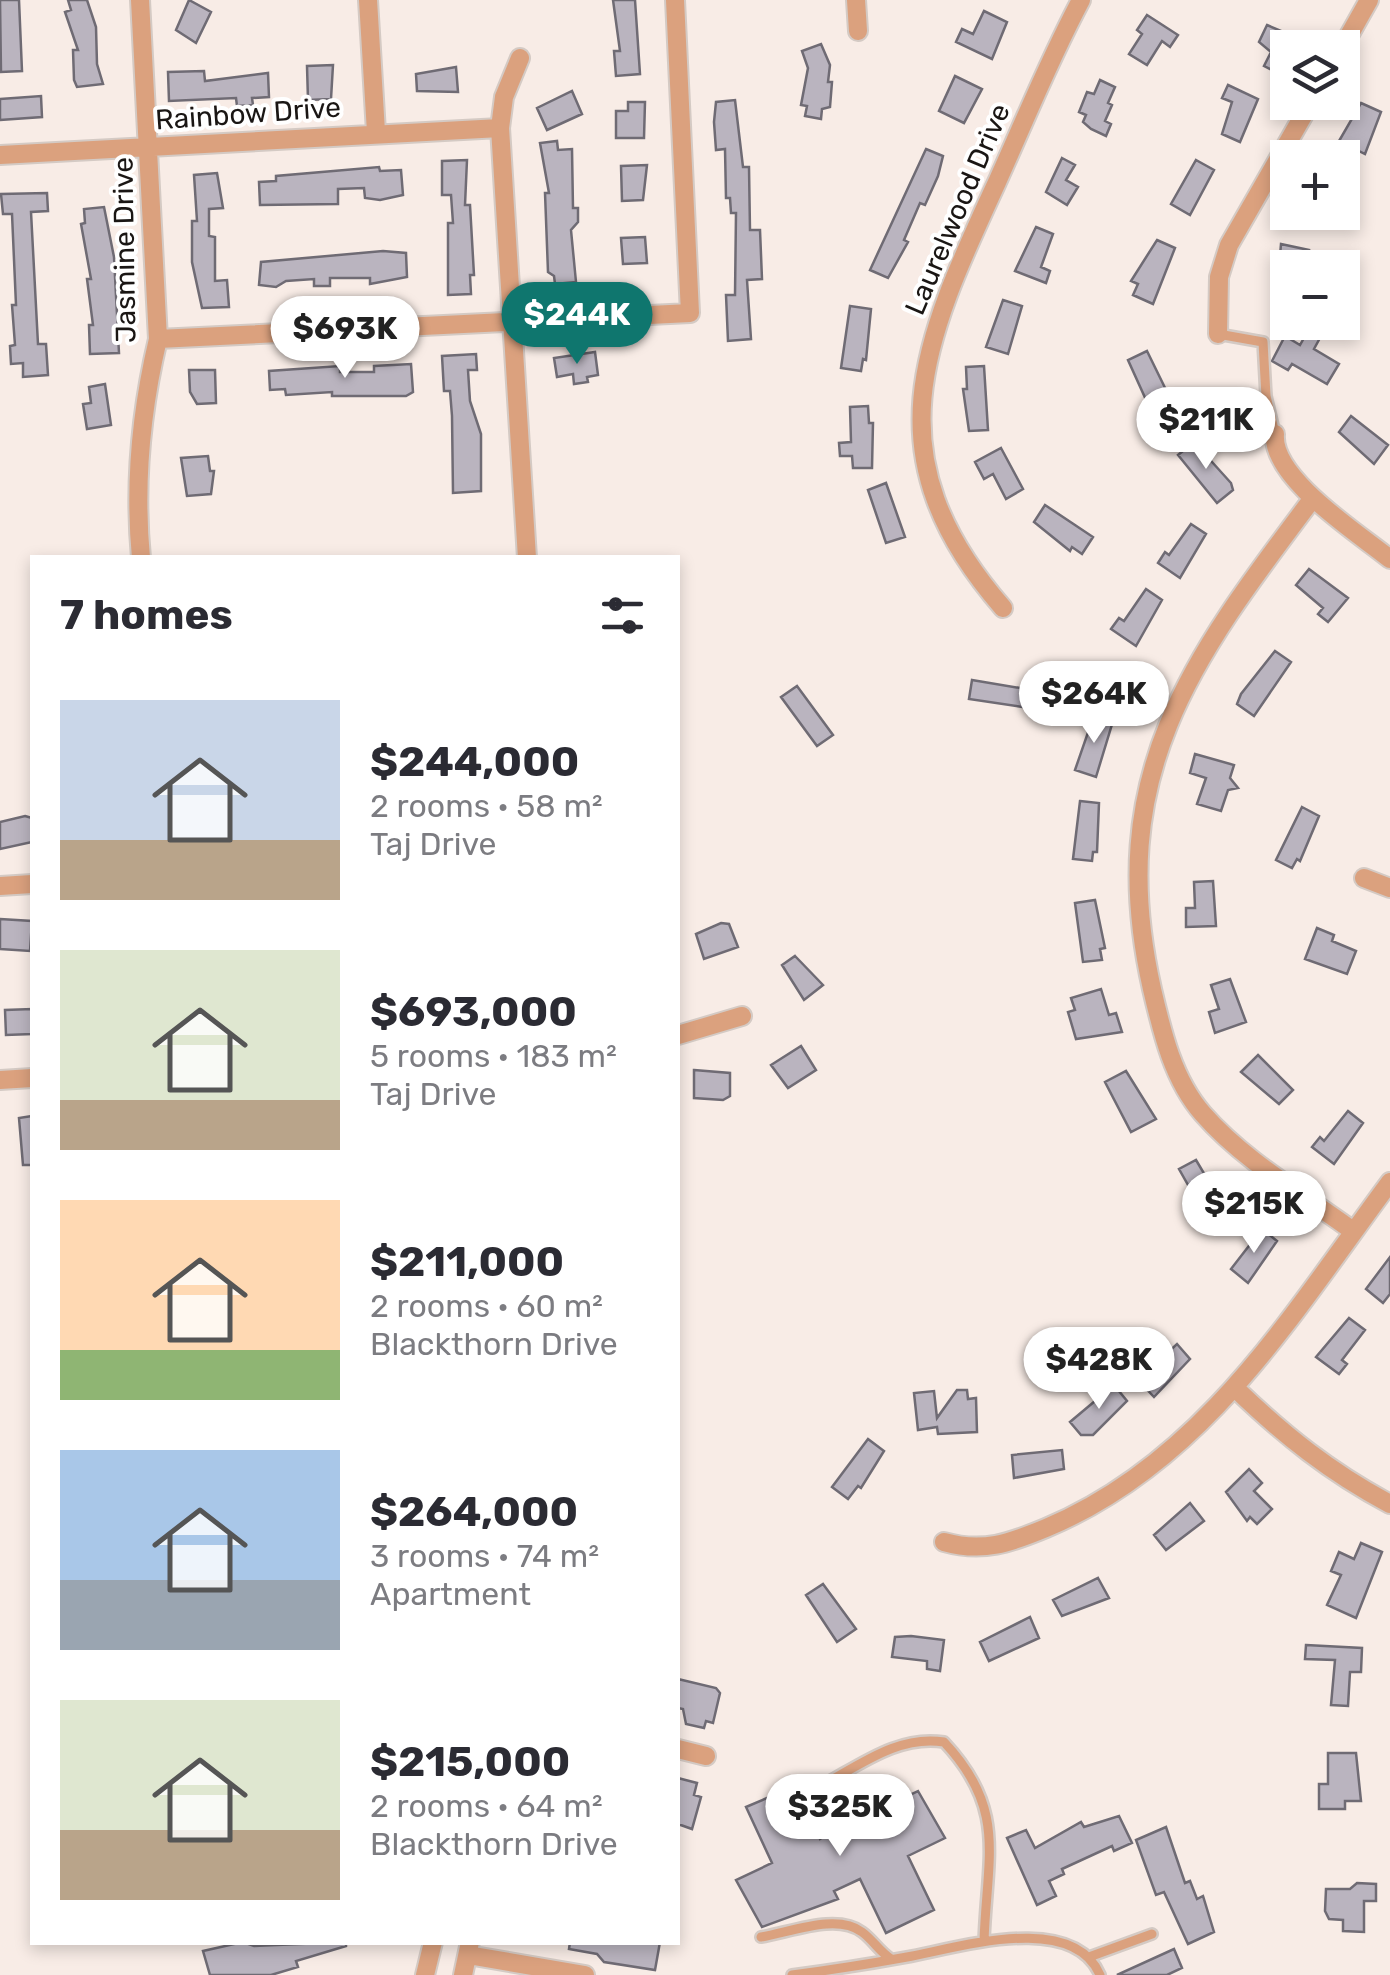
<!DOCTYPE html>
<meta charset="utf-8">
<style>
body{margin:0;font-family:Rubik,sans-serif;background:#f2f2f3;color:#2b2b33;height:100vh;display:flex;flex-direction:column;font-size:38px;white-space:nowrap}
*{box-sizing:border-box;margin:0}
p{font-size:32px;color:#7c7c81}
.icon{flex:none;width:55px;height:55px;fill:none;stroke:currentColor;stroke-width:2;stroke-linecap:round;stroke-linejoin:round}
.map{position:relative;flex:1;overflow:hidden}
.details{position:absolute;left:30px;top:555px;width:650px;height:1390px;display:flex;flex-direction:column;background:#fff;border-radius:0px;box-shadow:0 5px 15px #0003}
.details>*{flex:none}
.controls{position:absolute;left:1270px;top:30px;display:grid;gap:20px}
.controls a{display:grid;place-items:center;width:90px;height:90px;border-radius:0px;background:#fff;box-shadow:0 5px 15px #0003;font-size:50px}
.price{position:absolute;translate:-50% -85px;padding:0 22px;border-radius:35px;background:#fff;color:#222;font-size:32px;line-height:65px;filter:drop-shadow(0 2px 5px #0008)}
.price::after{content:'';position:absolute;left:50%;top:60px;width:30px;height:22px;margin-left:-15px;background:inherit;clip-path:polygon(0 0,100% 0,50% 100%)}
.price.on{background:#0f766e;color:#fff}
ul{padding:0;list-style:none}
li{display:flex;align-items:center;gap:30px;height:250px;padding:0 30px}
li span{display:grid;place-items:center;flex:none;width:280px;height:200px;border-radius:0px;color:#555}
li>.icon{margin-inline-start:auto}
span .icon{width:120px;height:120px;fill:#fffc;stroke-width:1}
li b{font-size:42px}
h2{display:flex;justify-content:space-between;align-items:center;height:120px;padding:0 30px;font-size:42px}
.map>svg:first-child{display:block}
</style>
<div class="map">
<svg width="1390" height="1975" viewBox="0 0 1390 1975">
<rect width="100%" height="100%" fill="#f8ece6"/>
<path fill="#bab4bf" stroke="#6f6b74" stroke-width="2.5" d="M0,0H19L22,71L1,72Z
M68,0H87L96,27L97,64L103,84L77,87L74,80L73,50H78L65,12L71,10Z
M189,0L211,12L196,43L176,30Z
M613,0H635L640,74L616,76L614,51H620Z
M984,11L1007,22L992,59L956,42L962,29L973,34Z
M1147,15L1178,35L1170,47L1162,41L1147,65L1129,54L1142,34L1137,30Z
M1267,25L1293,36L1282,75L1264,66L1271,52L1259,42Z
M821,44L830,65L828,82H832L830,107L822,109L821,119L805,116L807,106L801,105L808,68L802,51Z
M333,65L331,99L308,100L307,66Z
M456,67L458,92L417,91L416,74Z
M204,71L205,81L268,73L269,97L252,98L253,105L237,106L236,98L169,101L168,72Z
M955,76L982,89L964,123L939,111Z
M1100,80L1115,87L1108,103L1112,105L1105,121L1111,124L1106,136L1091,129L1083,122L1086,115L1079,112L1087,92L1094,94Z
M1228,85L1258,99L1240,142L1222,134L1232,102L1222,98Z
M572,91L582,114L547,130L537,108Z
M41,96L42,117L0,120V99Z
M735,100L743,167H749L750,230H760L762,279L747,280L751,339L728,341L726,295H735L736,213H731L730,198H726L725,149L716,150L714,122L716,102Z
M628,102H645L644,138H616V111H628Z
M1361,103L1381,112L1365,154L1339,141Z
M557,141L558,150L572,149L573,208H578V222L571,230L576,282L555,284L554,276L548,272L545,193H549L540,143Z
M926,149L943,156L938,176L925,205L920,203L904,240L908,242L888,278L870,270Z
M1062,158L1075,165L1066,180L1078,187L1067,205L1046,192Z
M467,160L465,205H470L474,275H470L471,294L448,295V223H453L451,195H442V161Z
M1196,160L1214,170L1190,215L1171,204Z
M647,165L643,200L622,201L621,166Z
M379,167L380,171L401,170L403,195L380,200L365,198L364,188L338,189V204L260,205L259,182L276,181V176Z
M217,173L223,208L209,209V236L215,237V281L227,280L229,307L202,308L192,262V221H197L194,175Z
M47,193L48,211L31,212L38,344H46L48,375L23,377V363L11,364L10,346L15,345L12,305H16L12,214H3L1,194Z
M104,207L114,257L119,353L90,354L89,325H93L87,279H91L81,224L85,223L84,209Z
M1036,227L1053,234L1041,267L1050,271L1046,283L1015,271Z
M645,237L647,263L623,264L621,238Z
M1157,240L1175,248L1153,304L1133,295L1138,284L1131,281Z
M1281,244L1309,250L1305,268H1279Z
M383,251L406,253L407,277L370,284V278H330V286H314V279L286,281L276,287L259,285L261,262Z
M1003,300L1022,306L1008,354L986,347Z
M850,306L871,309L866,360L863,359L861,371L841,368Z
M1309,329L1321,336L1314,349L1339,364L1327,384L1292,364L1288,370L1272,361L1285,336L1300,345Z
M1147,351L1169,396V405L1152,413L1128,360Z
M595,352L598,375L587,377L588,382L574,384L573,374L557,377L554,358Z
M476,354L477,370H468L470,401L481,434V491L453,493L452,416L450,391H444L442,356Z
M411,364L413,392L406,396H332V392L286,395L285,389L270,390L269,371L340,366V372H374V366Z
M984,366L988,430L969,431L963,389H967L966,367Z
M189,370H215L216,403L197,404L190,392Z
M105,384L111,425L87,429L83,404L91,403L89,387Z
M868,406L869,423H873L872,468H853L852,456H840L839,443L851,442L850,407Z
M1351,416L1388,445L1374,464L1339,432Z
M1194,442L1231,483L1233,490L1217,503L1178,455Z
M1001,448L1023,489L1006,499L993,474L984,479L975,462Z
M208,456L210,471H214L211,494L187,496L181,458Z
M886,483L905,537L886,543L868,490Z
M1045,505L1093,537L1082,554L1072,547L1070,551L1034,522Z
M1191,524L1206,534L1180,578L1158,563L1165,552L1169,555Z
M1309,569L1348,598L1328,622L1318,614L1323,608L1296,585Z
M1146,589L1162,600L1136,646L1111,629L1119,618L1124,621Z
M1275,651L1291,662L1254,716L1237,704L1241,694Z
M972,680L1032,690L1029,708L969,699Z
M797,686L833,735L817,746L781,697Z
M1094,715L1113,721L1096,777L1075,770Z
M1195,754L1234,765L1230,778L1238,788L1228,790L1221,811L1197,804L1206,778L1190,773Z
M1080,801L1099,803L1097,852H1093L1092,861L1073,859Z
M1302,807L1319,816L1300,861L1297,859L1292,868L1276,860Z
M25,816L32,818V842L0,849V822Z
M1213,881L1216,926L1186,927V908H1195L1194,882Z
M1095,900L1105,948L1100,949L1102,960L1083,962L1075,903Z
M0,919L32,921L30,951L0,949Z
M721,923L729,924L738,947L704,959L696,934Z
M1317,928L1334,935L1332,941L1356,951L1347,974L1305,959Z
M795,956L823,985L804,1000L782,965Z
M1230,979L1246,1022L1215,1033L1209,1012L1219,1009L1211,985Z
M1101,989L1109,1015L1116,1013L1122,1032L1076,1039L1068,1012L1075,1010L1071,998Z
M32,1009V1034L6,1035L5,1010Z
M801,1046L816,1070L788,1088L771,1065Z
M1258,1055L1293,1090L1279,1104L1241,1072Z
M694,1070L730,1073V1096L723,1100L694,1098Z
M1126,1071L1156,1119L1131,1132L1105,1082Z
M1348,1111L1363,1123L1334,1164L1312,1147L1320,1137L1324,1141Z
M32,1116V1165H23L19,1118Z
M1196,1160L1227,1212L1209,1222L1179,1169Z
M1262,1229L1277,1241L1248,1283L1231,1269Z
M1390,1257V1294L1383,1303L1366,1289Z
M1349,1318L1365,1330L1342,1360L1347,1364L1339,1374L1316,1357Z
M1177,1344L1190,1359L1154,1397L1138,1380Z
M1114,1385L1127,1401L1093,1435H1081L1070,1422Z
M957,1390H967L968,1399L976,1398L977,1432L938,1434L937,1427L918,1430L914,1393L934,1391L937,1418Z
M868,1439L884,1451L861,1488L858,1486L848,1499L832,1487Z
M1062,1450L1064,1469L1014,1478L1012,1455Z
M1249,1469L1262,1483L1254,1491L1272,1509L1257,1524L1250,1517L1247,1521L1226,1492Z
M1190,1503L1204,1521L1166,1550L1154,1535Z
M1361,1543L1382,1552L1356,1618L1327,1605L1341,1575L1331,1571L1339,1552L1354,1559Z
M1098,1578L1109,1598L1062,1616L1053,1600Z
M823,1584L856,1629L837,1642L806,1595Z
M1030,1617L1039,1638L989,1661L980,1642Z
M911,1636L944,1640L940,1671L927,1669V1661L892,1657L895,1637Z
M1306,1645L1362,1648L1361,1672H1350L1348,1706L1331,1705L1335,1660L1305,1659Z
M678,1679L716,1688L720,1693L713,1723L706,1721L704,1728L686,1724L683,1709L678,1708Z
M1328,1753H1356L1361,1801H1345V1809H1319V1784H1328Z
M678,1778L697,1783L694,1795L701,1797L692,1829L678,1824Z
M795,1786L820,1839L867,1809L882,1802L884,1807L918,1791L945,1838L908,1856L934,1910L886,1933L860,1879L834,1891L838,1899L762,1927L736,1880L772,1863L746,1807Z
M1119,1816L1132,1843L1114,1851L1112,1846L1062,1869L1064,1874L1049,1881L1056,1896L1037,1905L1007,1838L1026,1830L1035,1848L1081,1822L1084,1827Z
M1166,1827L1185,1883L1190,1881L1197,1899L1203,1896L1214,1932L1188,1944L1164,1892L1156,1895L1136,1840Z
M1357,1883L1376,1884V1901H1364V1932L1343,1931V1920L1329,1919L1325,1911L1326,1889H1350Z
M243,1942L254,1946L346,1942V1946L296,1961L298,1967L271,1975H210L203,1951Z
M570,1942H660L655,1970L604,1962L597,1954L569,1949Z
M1174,1949L1182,1968L1167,1975H1117Z"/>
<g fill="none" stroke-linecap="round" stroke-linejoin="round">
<g stroke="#d4cac4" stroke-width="14">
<path id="service" d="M1218,334L1263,342L1266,396L1275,434
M828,1782C864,1762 901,1735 944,1742C1007,1809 987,1856 984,1941
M761,1937C791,1932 837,1913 862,1932C873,1940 879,1951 891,1959
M1089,1957L1152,1934
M792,1975C831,1970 869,1964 907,1957C957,1948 1073,1911 1100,1975"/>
</g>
<g stroke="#d4cac4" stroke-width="22">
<path id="minor" d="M140,0L158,339C141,411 134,484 141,558
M368,0L376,132
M856,0L858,31
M1342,48L1369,0
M520,58L504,97L500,128L527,558
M0,155L500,128
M1218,334L1219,277L1229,245L1311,102
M158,339L690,313L675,0
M1275,434C1271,478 1358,533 1390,559
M1313,498C1190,661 1104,776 1152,989C1162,1032 1173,1080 1203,1114C1244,1161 1304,1195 1353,1231
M1003,608C870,455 923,342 998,180C1025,120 1050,58 1081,0
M1364,878L1390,888
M0,886L32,884
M678,1035L742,1016
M0,1080L32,1078
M1236,1389C1285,1436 1330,1472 1390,1504
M944,1542C983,1553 1010,1543 1046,1528C1204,1462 1292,1314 1390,1182
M678,1749L706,1756
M468,1955L585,1975
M425,1975L433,1942
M463,1975L470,1942"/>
</g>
<use href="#service" stroke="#dba17e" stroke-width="9"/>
<use href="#minor" stroke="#dba17e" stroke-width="18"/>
</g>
<g text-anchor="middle" stroke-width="8" stroke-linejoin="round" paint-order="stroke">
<g font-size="28" fill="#1a1614" stroke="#fff">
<text transform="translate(248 113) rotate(-4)" y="10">Rainbow Drive</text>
<text transform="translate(957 209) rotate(-67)" y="10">Laurelwood Drive</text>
<text transform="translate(124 250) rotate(-91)" y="10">Jasmine Drive</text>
</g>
</g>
</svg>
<div class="controls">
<a><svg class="icon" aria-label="layers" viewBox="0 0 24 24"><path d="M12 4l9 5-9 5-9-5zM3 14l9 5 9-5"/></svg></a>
<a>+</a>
<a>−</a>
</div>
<b class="price on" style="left:577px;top:367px">$244K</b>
<b class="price" style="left:345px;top:381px">$693K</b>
<b class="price" style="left:1206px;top:472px">$211K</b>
<b class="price" style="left:1094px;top:746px">$264K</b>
<b class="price" style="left:1254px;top:1256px">$215K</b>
<b class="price" style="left:1099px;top:1412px">$428K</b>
<b class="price" style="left:840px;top:1859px">$325K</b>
<section class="details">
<h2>7 homes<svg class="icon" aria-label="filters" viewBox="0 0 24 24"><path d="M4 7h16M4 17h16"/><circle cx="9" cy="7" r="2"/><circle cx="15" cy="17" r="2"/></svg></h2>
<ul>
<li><span style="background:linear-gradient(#c9d6e8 70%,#b9a48a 0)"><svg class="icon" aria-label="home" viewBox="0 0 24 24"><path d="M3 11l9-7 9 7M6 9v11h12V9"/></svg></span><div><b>$244,000</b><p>2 rooms · 58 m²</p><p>Taj Drive</p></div></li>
<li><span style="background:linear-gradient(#dfe7d0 75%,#b9a48a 0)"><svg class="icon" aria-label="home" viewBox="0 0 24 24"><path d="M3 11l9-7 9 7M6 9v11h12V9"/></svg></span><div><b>$693,000</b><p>5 rooms · 183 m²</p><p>Taj Drive</p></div></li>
<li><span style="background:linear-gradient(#ffd9b3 75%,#8fb573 0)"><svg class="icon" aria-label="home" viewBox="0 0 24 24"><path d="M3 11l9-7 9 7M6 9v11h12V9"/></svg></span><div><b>$211,000</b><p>2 rooms · 60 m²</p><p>Blackthorn Drive</p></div></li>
<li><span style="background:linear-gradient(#a9c7e8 65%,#9aa5b1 0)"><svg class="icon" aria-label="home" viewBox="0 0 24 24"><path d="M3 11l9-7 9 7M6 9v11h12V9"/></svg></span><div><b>$264,000</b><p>3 rooms · 74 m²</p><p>Apartment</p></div></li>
<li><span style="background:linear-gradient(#dfe7d0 65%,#b9a48a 0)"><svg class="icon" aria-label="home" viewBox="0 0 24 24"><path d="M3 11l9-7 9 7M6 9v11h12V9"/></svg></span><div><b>$215,000</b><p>2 rooms · 64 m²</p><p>Blackthorn Drive</p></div></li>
</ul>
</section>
</div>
